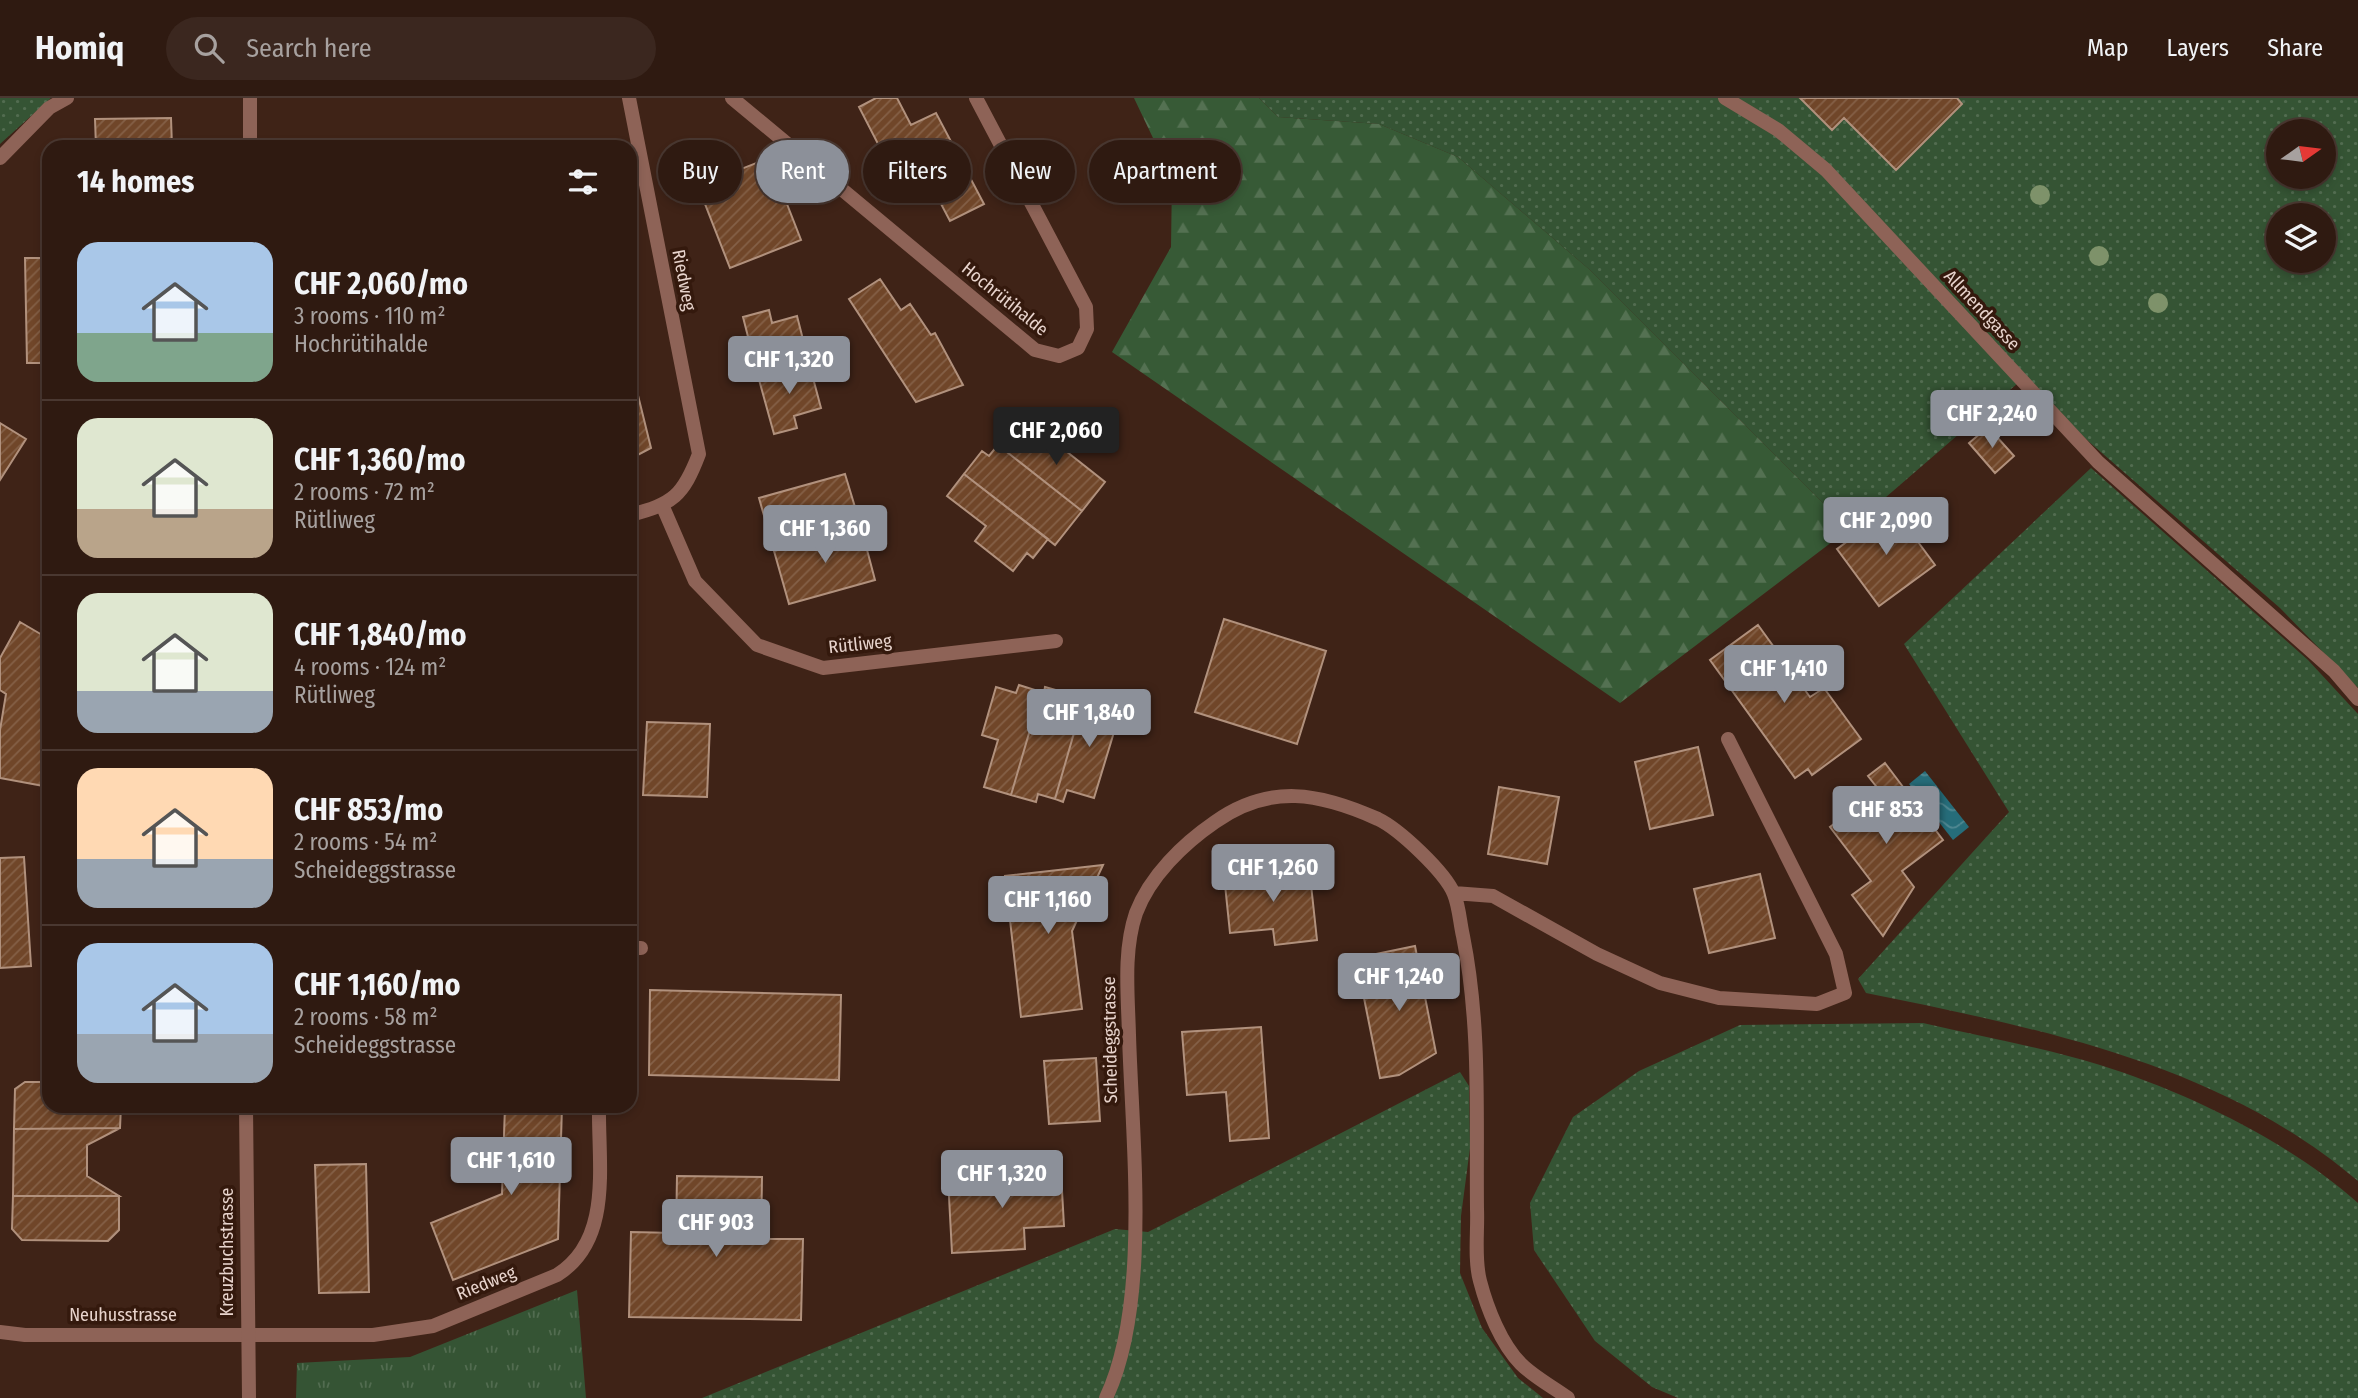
<!DOCTYPE html>
<meta charset="utf-8">
<style>
body{margin:0;font-family:"Fira Sans Condensed",sans-serif;background:#3b271f;color:#f1f3f6;height:100vh;display:flex;flex-direction:column;font-size:26px;white-space:nowrap}
*{box-sizing:border-box;margin:0}
p{font-size:23px;color:#a7a19f}
.icon{flex:none;width:38px;height:38px;fill:none;stroke:currentColor;stroke-width:2;stroke-linecap:round;stroke-linejoin:round}
.map{position:relative;flex:1;overflow:hidden}
.sheet{position:absolute;left:42px;top:42px;width:595px;height:973px;display:flex;flex-direction:column;background:#2f1a11;border-radius:21px;box-shadow:0 4px 10px #0003,0 0 0 2px #4a3831}
.sheet>*{flex:none}
.hud{position:absolute;left:658px;top:42px;width:665px;height:63px;display:flex;gap:14px}
.needle{width:46px;rotate:76deg}
.buttons{position:absolute;left:2266px;top:21px;display:grid;gap:14px}
.buttons a{display:grid;place-items:center;width:70px;height:70px;border-radius:50%;background:#2f1a11;box-shadow:0 4px 10px #0003,0 0 0 2px #4a3831;font-size:35px}
.price{position:absolute;translate:-50% -60px;padding:0 16px;border-radius:7px;background:#8c9099;color:#fff;font-size:23px;line-height:46px;filter:drop-shadow(0 2px 4px #0008)}
.price::after{content:'';position:absolute;left:50%;top:42px;width:21px;height:16px;margin-left:-10px;background:inherit;clip-path:polygon(0 0,100% 0,50% 100%)}
.price.active{background:#222;color:#fff}
ul{padding:0;list-style:none}
li{display:flex;align-items:center;gap:21px;height:175px;padding:0 35px}
li+li{border-top:2px solid #4a3831}
li span{display:grid;place-items:center;flex:none;width:196px;height:140px;border-radius:21px;color:#555}
li>.icon{margin-inline-start:auto}
span .icon{width:84px;height:84px;fill:#fffc;stroke-width:1}
li b{font-size:30px}
h2{display:flex;justify-content:space-between;align-items:center;height:84px;padding:0 35px;font-size:30px}
.chip{padding:0 24px;border-radius:32px;background:#2f1a11;box-shadow:0 4px 10px #0003,0 0 0 2px #4a3831;font-size:24px;line-height:63px}
.chip.active{background:#8c9099;color:#fff}
header{display:flex;align-items:center;gap:42px;box-sizing:border-box;height:98px;padding:0 35px;background:#2f1a11;border-bottom:2px solid #4a3831}
header strong{font-size:33px}
nav{display:flex;gap:38px;margin-inline-start:auto;font-size:24px}
.search{width:490px;height:63px;background:#3b271f;display:flex;align-items:center;gap:18px;box-sizing:border-box;padding:0 24px;border-radius:38px;color:#a7a19f;font-size:26px}
.map>svg:first-child{display:block}
</style>
<header>
<strong>Homiq</strong>
<div class="search"><svg class="icon" aria-label="search" viewBox="0 0 24 24"><circle cx="10" cy="10" r="6"/><path d="M15 15l6 6"/></svg>Search here</div>
<nav><a>Map</a><a>Layers</a><a>Share</a></nav>
</header>
<div class="map">
<svg width="2358" height="1300" viewBox="0 0 2358 1300">
<defs>
<pattern id="grass-dots" width="8" height="8" patternUnits="userSpaceOnUse" patternTransform="scale(1.75)"><rect width="8" height="8" fill="#355434"/><path d="M2 2h.1M6 6h.1" fill="none" stroke="#526c50" stroke-width="1.8" stroke-linecap="round"/></pattern>
<pattern id="forest-firs" width="22" height="20" patternUnits="userSpaceOnUse" patternTransform="scale(1.75)"><rect width="22" height="20" fill="#375a36"/><path d="M5 1l3.5 6h-7zM16 11l3.5 6h-7z" fill="#547152"/></pattern>
<pattern id="park-tufts" width="24" height="20" patternUnits="userSpaceOnUse" patternTransform="scale(1.75)"><rect width="24" height="20" fill="#355434"/><path d="M3 7l-1-3M5 7V3M7 7l1-3M15 17l-1-3M17 17v-4M19 17l1-3" fill="none" stroke="#526c50"/></pattern>
<pattern id="water-waves" width="16" height="10" patternUnits="userSpaceOnUse" patternTransform="scale(1.75)"><rect width="16" height="10" fill="#266d7a"/><path d="M0 5q4-4 8 0t8 0" fill="none" stroke="#508892"/></pattern>
<pattern id="building-hatch" width="6" height="6" patternUnits="userSpaceOnUse" patternTransform="scale(1.75)"><rect width="6" height="6" fill="#704629"/><path d="M-1 1l2-2M0 6l6-6M5 7l2-2" fill="none" stroke="#846047"/></pattern>
</defs>
<rect width="100%" height="100%" fill="#3f2317"/>
<path fill="url(#grass-dots)" fill-rule="evenodd" d="M0,0H51L0,46Z
M1259,0H2358V590L2280,510L2087,342L2025,279L1849,431L1590,172L1458,59L1379,26L1278,19ZM2278,33H2324V79H2278ZM2278,117H2324V163H2278Z
M2091,370L2308,562L2358,616V1083C2221,966 2038,930 1866,895L1858,881L2009,714L1904,546Z
M1923,925C1982,939 2043,949 2100,967C2187,994 2290,1044 2358,1105V1300H1678L1652,1289L1595,1243L1534,1152L1530,1105L1573,1019L1639,973L1740,927Z
M1460,974L1469,988L1470,1050L1461,1118L1460,1175L1482,1230L1518,1280L1543,1300H702L1115,1131L1148,1134Z"/>
<path fill="url(#forest-firs)" d="M1134,0H1259L1278,19L1379,26L1458,59L1590,172L1849,431L1620,605L1112,254L1171,149L1172,80Z"/>
<path fill="url(#park-tufts)" d="M577,1192L586,1300H296L297,1265L410,1259Z"/>
<path fill="url(#water-waves)" d="M1925,673L1969,729L1953,742L1909,686Z"/>
<path fill="url(#building-hatch)" stroke="#b1917d" stroke-width="2" d="M876,0H897L911,27L936,15L984,106L950,123L919,64L894,77L859,9Z
M1800,0H1957L1962,6L1896,72L1844,20L1832,32Z
M171,20L172,49H96L95,21Z
M769,60L801,142L730,170L698,88Z
M25,160H49V265H27Z
M880,181L901,212L910,206L931,237L935,235L963,287L916,304L849,201Z
M769,212L772,225L797,218L809,265L758,278L743,219Z
M630,265L651,350L630,361Z
M809,265L821,310L794,318L797,330L774,336L758,278Z
M0,325L26,341L0,382Z
M1033,327L1105,384L1082,413L998,347L1004,340L1016,350Z
M1988,329L2014,358L1995,375L1969,345Z
M998,347L1082,413L1055,447L964,376L982,353L989,358Z
M845,376L861,429L774,453L759,400Z
M964,376L1048,441L1033,460L1027,455L1013,473L975,443L986,428L947,398Z
M1893,410L1935,467L1879,508L1837,451Z
M861,429L875,482L789,506L774,453Z
M1224,521L1326,553L1297,646L1195,614Z
M20,524L49,541V689L0,680V632L6,596L0,592V560Z
M1758,527L1810,599L1824,590L1861,641L1812,677L1808,671L1795,680L1710,562Z
M1019,587L1041,594L1011,697L984,689L998,642L982,637L996,589L1016,595Z
M1045,589L1084,600L1055,701L1038,696L1036,704L1011,697L1041,594L1044,595Z
M1084,600L1121,611L1094,700L1067,692L1063,704L1055,701Z
M647,624L710,626L707,699L643,697Z
M1698,649L1713,717L1650,731L1635,664Z
M1885,665L1943,742L1902,773L1914,789L1883,838L1852,797L1871,783L1830,729L1879,692L1868,678Z
M1499,689L1559,699L1547,766L1488,756Z
M24,759L31,868L0,870V760Z
M1103,767L1072,833L1082,911L1021,919L1005,778Z
M1309,768L1317,842L1275,847L1273,831L1230,835L1224,777Z
M1760,776L1775,840L1709,855L1694,791Z
M1415,848L1436,955L1399,977L1380,980L1364,900L1378,897L1371,857Z
M650,892L841,897L839,982L649,977Z
M1261,929L1269,1040L1230,1043L1226,994L1187,997L1182,934Z
M1096,960L1100,1023L1049,1026L1044,963Z
M25,984H49V1008H121L120,1030L14,1031L15,991Z
M505,1008H562L558,1141L453,1182L431,1125L502,1096Z
M120,1030L87,1047V1078L119,1098H13L14,1031Z
M366,1066L369,1194L319,1195L315,1067Z
M1061,1075L1064,1128L1024,1130L1025,1151L952,1155L948,1080Z
M677,1078L762,1079L761,1141H803L801,1222L629,1219L631,1134L676,1135Z
M13,1098H119V1132L108,1143L22,1142L12,1131Z"/>
<g fill="none" stroke-linecap="round" stroke-linejoin="round">
<path stroke="#8e6357" stroke-width="14" d="M630,850H641"/>
<path stroke="#8e6357" stroke-width="14" d="M629,0L699,356C683,398 673,406 630,417
M732,0L1035,252L1059,258L1078,250L1087,231L1086,209L976,0
M1725,0L1778,32L1826,72L2098,364L2334,573L2358,601
M0,60L49,10L67,0
M663,409L695,483L757,547L823,570L1056,543
M1454,795L1493,798L1597,856L1660,885L1719,900L1817,906L1845,895L1836,856L1728,641
M0,1234L25,1237H373L433,1228L557,1177C613,1142 598,1067 599,1008
M1106,1300C1151,1205 1132,1042 1129,937C1128,897 1123,853 1136,815C1150,778 1183,746 1215,724C1270,685 1320,695 1378,721C1399,731 1445,774 1454,796C1459,808 1460,825 1463,838C1481,928 1476,1020 1477,1111C1478,1133 1474,1161 1480,1183C1487,1210 1501,1246 1521,1266C1534,1279 1553,1289 1568,1300"/>
<path stroke="#8e6357" stroke-width="14" d="M250,0V49
M246,1008L249,1300"/>
</g>
<g fill="#7e926a">
<circle cx="2040" cy="97" r="10"/>
<circle cx="2099" cy="158" r="10"/>
<circle cx="2158" cy="205" r="10"/>
</g>
<g text-anchor="middle" stroke-width="7" stroke-linejoin="round" paint-order="stroke">
<g font-size="18" fill="#e8d4cd" stroke="#34190d">
<text transform="translate(684 182) rotate(79)" y="6">Riedweg</text>
<text transform="translate(1005 201) rotate(39)" y="6">Hochrütihalde</text>
<text transform="translate(1982 212) rotate(47)" y="6">Allmendgasse</text>
<text transform="translate(860 546) rotate(-6)" y="6">Rütliweg</text>
<text transform="translate(1110 942) rotate(-91)" y="6">Scheideggstrasse</text>
<text transform="translate(227 1154) rotate(-90)" y="6">Kreuzbuchstrasse</text>
<text transform="translate(486 1185) rotate(-22)" y="6">Riedweg</text>
<text x="123" y="1223">Neuhusstrasse</text>
</g>
</g>
</svg>
<div class="buttons">
<a><svg class="needle" viewBox="-14 -14 28 28"><path d="M0-13l5 13h-10z" fill="#e53935"/><path d="M0 13l5-13h-10z" fill="#a7a19f"/></svg></a>
<a><svg class="icon" aria-label="layers" viewBox="0 0 24 24"><path d="M12 4l9 5-9 5-9-5zM3 14l9 5 9-5"/></svg></a>
</div>
<b class="price" style="left:789px;top:298px">CHF 1,320</b>
<b class="price" style="left:1992px;top:352px">CHF 2,240</b>
<b class="price active" style="left:1056px;top:369px">CHF 2,060</b>
<b class="price" style="left:1886px;top:459px">CHF 2,090</b>
<b class="price" style="left:825px;top:467px">CHF 1,360</b>
<b class="price" style="left:1784px;top:607px">CHF 1,410</b>
<b class="price" style="left:1089px;top:651px">CHF 1,840</b>
<b class="price" style="left:1886px;top:748px">CHF 853</b>
<b class="price" style="left:1273px;top:806px">CHF 1,260</b>
<b class="price" style="left:1048px;top:838px">CHF 1,160</b>
<b class="price" style="left:1399px;top:915px">CHF 1,240</b>
<b class="price" style="left:511px;top:1099px">CHF 1,610</b>
<b class="price" style="left:1002px;top:1112px">CHF 1,320</b>
<b class="price" style="left:716px;top:1161px">CHF 903</b>
<div class="hud">
<a class="chip">Buy</a>
<a class="chip active">Rent</a>
<a class="chip">Filters</a>
<a class="chip">New</a>
<a class="chip">Apartment</a>
</div>
<section class="sheet">
<h2>14 homes<svg class="icon" aria-label="filters" viewBox="0 0 24 24"><path d="M4 7h16M4 17h16"/><circle cx="9" cy="7" r="2"/><circle cx="15" cy="17" r="2"/></svg></h2>
<ul>
<li><span style="background:linear-gradient(#a9c7e8 65%,#7fa58c 0)"><svg class="icon" aria-label="home" viewBox="0 0 24 24"><path d="M3 11l9-7 9 7M6 9v11h12V9"/></svg></span><div><b>CHF 2,060/mo</b><p>3 rooms · 110 m²</p><p>Hochrütihalde</p></div></li>
<li><span style="background:linear-gradient(#dfe7d0 65%,#b9a48a 0)"><svg class="icon" aria-label="home" viewBox="0 0 24 24"><path d="M3 11l9-7 9 7M6 9v11h12V9"/></svg></span><div><b>CHF 1,360/mo</b><p>2 rooms · 72 m²</p><p>Rütliweg</p></div></li>
<li><span style="background:linear-gradient(#dfe7d0 70%,#9aa5b1 0)"><svg class="icon" aria-label="home" viewBox="0 0 24 24"><path d="M3 11l9-7 9 7M6 9v11h12V9"/></svg></span><div><b>CHF 1,840/mo</b><p>4 rooms · 124 m²</p><p>Rütliweg</p></div></li>
<li><span style="background:linear-gradient(#ffd9b3 65%,#9aa5b1 0)"><svg class="icon" aria-label="home" viewBox="0 0 24 24"><path d="M3 11l9-7 9 7M6 9v11h12V9"/></svg></span><div><b>CHF 853/mo</b><p>2 rooms · 54 m²</p><p>Scheideggstrasse</p></div></li>
<li><span style="background:linear-gradient(#a9c7e8 65%,#9aa5b1 0)"><svg class="icon" aria-label="home" viewBox="0 0 24 24"><path d="M3 11l9-7 9 7M6 9v11h12V9"/></svg></span><div><b>CHF 1,160/mo</b><p>2 rooms · 58 m²</p><p>Scheideggstrasse</p></div></li>
</ul>
</section>
</div>
